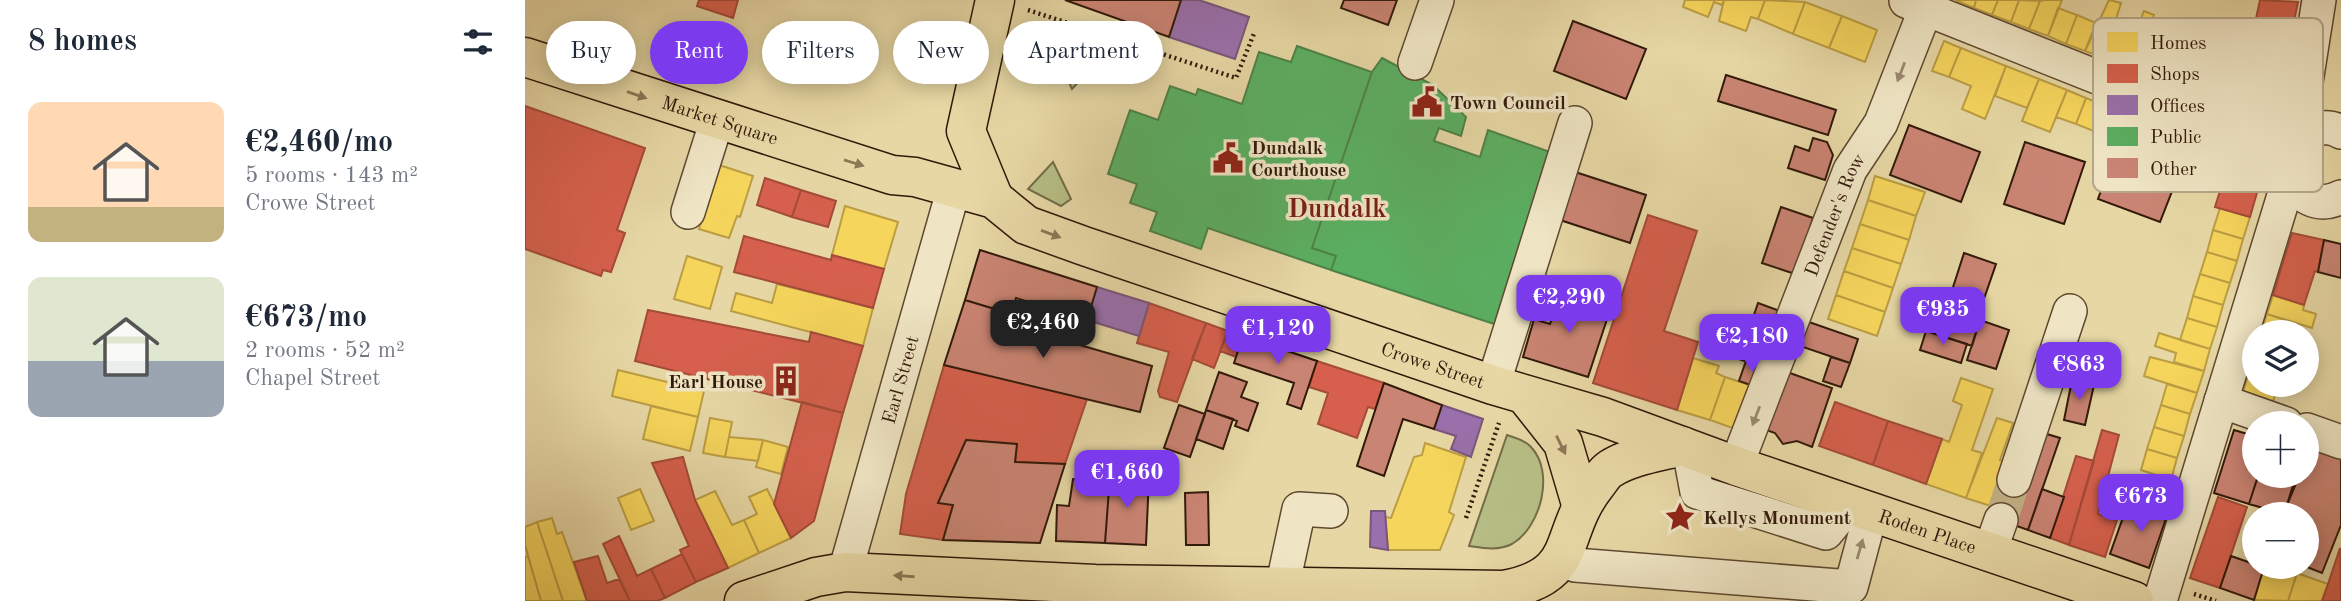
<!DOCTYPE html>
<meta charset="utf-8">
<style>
body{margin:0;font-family:"Old Standard TT",serif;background:#f2f2f3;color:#1f2937;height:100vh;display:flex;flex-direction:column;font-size:26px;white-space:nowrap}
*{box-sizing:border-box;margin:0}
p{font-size:23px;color:#747a83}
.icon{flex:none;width:38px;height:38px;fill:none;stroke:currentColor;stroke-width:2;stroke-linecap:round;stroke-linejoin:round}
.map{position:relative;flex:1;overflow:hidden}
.side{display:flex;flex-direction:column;background:#fff;width:525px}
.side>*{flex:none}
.top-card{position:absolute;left:21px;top:21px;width:665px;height:63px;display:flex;gap:14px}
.buttons{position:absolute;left:1717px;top:320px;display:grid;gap:14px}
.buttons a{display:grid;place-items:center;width:77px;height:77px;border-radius:50%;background:#fff;box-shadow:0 4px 18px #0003;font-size:35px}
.price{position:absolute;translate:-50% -60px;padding:0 16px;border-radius:14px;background:#7c3aed;color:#fff;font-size:23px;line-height:46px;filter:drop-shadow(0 2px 4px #0008)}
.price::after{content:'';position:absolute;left:50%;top:42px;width:21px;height:16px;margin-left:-10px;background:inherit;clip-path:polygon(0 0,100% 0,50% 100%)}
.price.current{background:#222;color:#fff}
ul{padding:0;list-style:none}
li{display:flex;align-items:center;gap:21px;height:175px;padding:0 28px}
li span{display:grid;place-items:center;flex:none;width:196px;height:140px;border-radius:14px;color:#555}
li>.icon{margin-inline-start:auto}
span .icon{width:84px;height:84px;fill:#fffc;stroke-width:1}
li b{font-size:30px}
h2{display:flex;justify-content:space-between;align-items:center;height:84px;padding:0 28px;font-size:30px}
.pill{padding:0 24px;border-radius:32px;background:#fff;box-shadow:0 4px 18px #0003;font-size:24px;line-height:63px}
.pill.current{background:#7c3aed;color:#fff}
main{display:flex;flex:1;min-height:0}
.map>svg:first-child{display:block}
</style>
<main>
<section class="side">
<h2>8 homes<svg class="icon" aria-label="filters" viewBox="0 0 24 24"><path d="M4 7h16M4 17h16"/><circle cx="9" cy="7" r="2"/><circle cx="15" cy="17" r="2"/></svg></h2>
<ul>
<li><span style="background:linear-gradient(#ffd9b3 75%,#c2b280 0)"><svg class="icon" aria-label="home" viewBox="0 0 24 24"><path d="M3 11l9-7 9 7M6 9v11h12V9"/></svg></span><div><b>€2,460/mo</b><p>5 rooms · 143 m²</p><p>Crowe Street</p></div></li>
<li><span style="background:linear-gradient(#dfe7d0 60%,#9aa5b1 0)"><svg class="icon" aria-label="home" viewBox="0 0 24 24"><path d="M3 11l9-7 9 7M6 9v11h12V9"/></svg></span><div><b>€673/mo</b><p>2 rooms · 52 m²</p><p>Chapel Street</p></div></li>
</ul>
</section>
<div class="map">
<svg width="1816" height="601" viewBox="0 0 1816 601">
<rect width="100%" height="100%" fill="#e6d7a4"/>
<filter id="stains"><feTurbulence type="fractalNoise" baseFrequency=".00286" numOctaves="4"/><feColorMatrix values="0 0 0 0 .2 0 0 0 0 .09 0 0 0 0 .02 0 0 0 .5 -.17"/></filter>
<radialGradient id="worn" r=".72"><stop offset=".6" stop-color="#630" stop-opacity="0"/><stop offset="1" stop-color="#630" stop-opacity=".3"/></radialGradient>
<path fill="#b6be85" stroke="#746c48" stroke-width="2" d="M520,30L572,45L571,63L547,89Z
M528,162L546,199L536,206L503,189Z
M982,435C990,438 1000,440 1006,447C1030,472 1016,527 987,544C973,551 958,548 944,546Z"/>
<path fill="#9cb6b2" stroke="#71776f" stroke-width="2" d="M311,28L348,42L317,62L273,48Z"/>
<path fill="#f6d55c" stroke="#bb9d43" stroke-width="2" d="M1160,0H1199L1197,5L1189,2L1183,17L1158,7Z
M1199,0H1240L1233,19L1226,17L1221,31L1194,21Z
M1240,0L1280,2L1268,34L1233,19Z
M1430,0H1451L1449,8Z
M1451,0H1473L1467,15L1449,8Z
M1473,0H1494L1486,22L1467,15Z
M1494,0L1515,1L1504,29L1486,22Z
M1520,0H1537L1523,36L1504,29L1515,1Z
M1584,0L1596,3L1579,58L1560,51Z
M1280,2L1317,16L1304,48L1268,34Z
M1533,8L1552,15L1541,44L1523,36Z
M1619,11L1629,15L1619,41L1627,44L1616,72L1598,65Z
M1552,15L1571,23L1560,51L1541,44Z
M1317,16L1352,30L1340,62L1304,48Z
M1419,41L1436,48L1424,77L1407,71Z
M1436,48L1481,66L1460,119L1437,109L1446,86L1424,77Z
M1481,66L1514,79L1502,108L1470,96Z
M1514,79L1542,90L1525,132L1497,121Z
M1542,90L1561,98L1551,124L1531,117Z
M1561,98L1581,106L1571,132L1551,124Z
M194,165L228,176L215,217L212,216L204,238L174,229Z
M1350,176L1400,192L1391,216L1343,200Z
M1343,200L1391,216L1384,240L1335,224Z
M320,206L373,222L359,269L307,255Z
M1695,208L1725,217L1718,239L1688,230Z
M1335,224L1384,240L1376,264L1327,248Z
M1688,230L1718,239L1712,261L1682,252Z
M1327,248L1376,264L1368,288L1319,271Z
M1682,252L1712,261L1705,283L1675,274Z
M162,256L197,267L185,309L149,299Z
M1319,271L1368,288L1360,312L1311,295Z
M1675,274L1705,283L1698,305L1668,296Z
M252,284L348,308L338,346L206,311L211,293L247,303Z
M1311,295L1360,312L1352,336L1303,319Z
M1748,295L1779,305L1778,310L1791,314L1787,328L1742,314Z
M1668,296L1698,305L1692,327L1662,318Z
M1742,314L1772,324L1769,332H1736Z
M1662,318L1692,327L1685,349L1655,340Z
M1634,333L1685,349L1679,371L1649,362L1651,353L1630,346Z
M1625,357L1679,371L1672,393L1619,376Z
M1168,358L1194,366L1191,373L1200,377L1185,420L1152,410Z
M93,370L179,391L173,417L87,396Z
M1723,376L1729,378V385H1753L1746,408L1716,398Z
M1200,377L1234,388L1219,432L1185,420Z
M1436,378L1468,389L1447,450L1457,453L1441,498L1401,484L1417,439L1424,442L1437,405L1428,401Z
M1642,384L1672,393L1665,414L1636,405Z
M1636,405L1665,414L1659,436L1629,427Z
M126,406L173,417L165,451L118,439Z
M185,418L207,422L200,457L178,453Z
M1472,418L1488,423L1475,460L1485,463L1469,507L1441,498Z
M1629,427L1659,436L1652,458L1622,449Z
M204,437L238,440L233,461L200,457Z
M238,440L263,447L256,474L231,467Z
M900,443L941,457L924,512L929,515L915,550H863L860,517L866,518L889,457L897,455Z
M1622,449L1652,458L1646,480L1616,470Z
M115,489L129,521L106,530L93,498Z
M242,489L266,538L234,553L219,520L232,514L224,497Z
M190,491L207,525L219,520L234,553L203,568L170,500Z
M27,518L32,534L37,532L62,601H38L12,522Z
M12,522L38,601H16L0,545V527Z
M3,556L16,601H0V557Z
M1739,567H1752L1772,573L1763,601L1729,600Z
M1772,573L1803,584L1797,601H1763Z"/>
<path fill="#d6604d" stroke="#a44b39" stroke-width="2" d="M174,0H213L208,18L172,6Z
M1735,0L1773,2L1767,31L1730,23Z
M0,106L120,148L92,230L100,233L86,272L78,270L76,276L0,249Z
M1706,155L1740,165L1725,217L1690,207Z
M240,178L276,190L267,217L232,205Z
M276,190L311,201L303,227L267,217Z
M1123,215L1172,231L1139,331L1173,342L1152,410L1068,383Z
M1767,233L1799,240L1793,272L1790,271L1779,305L1748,295Z
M219,236L306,260L307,255L359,269L348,308L209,272Z
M624,303L681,323L652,402L635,397L633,391L644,352L612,343Z
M123,310L284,342L286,332L338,346L318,413L110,361Z
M681,323L703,331L689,368L667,359Z
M703,331L718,336L711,357L695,351Z
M792,361L859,383L850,409L843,407L832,438L793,424L803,393L784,387Z
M419,365L562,399L540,464L490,462L492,444L441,440L413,503L428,505L418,540L375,534L381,494Z
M277,402L318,413L289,521L266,538L249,504Z
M1310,402L1363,421L1348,465L1294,446Z
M1363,421L1417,439L1401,484L1348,465Z
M1577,430L1594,435L1573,514L1592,520L1580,557L1544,545Z
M1551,456L1569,461L1544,545L1525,538Z
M158,457L170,500L203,568L171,582L155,550L164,546L127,463Z
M1693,497L1722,507L1695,588L1665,578Z
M94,536L112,576L126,569L140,598L132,601H105L78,544Z
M1815,548L1816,601H1797L1803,584Z
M157,554L171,582L140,598L126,569Z
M73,556L82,583L94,579L105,601H62L49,562Z"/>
<path fill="#9970ab" stroke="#7a567b" stroke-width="2" d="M656,0H674L724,17L710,59L644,37Z
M572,287L624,303L614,336L562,320Z
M917,405L958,419L946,457L926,449L931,436L909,429Z
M846,511H860L863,550L845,547Z"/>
<path fill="#5aae61" stroke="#4e8147" stroke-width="2" d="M772,46L847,72L787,248L811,256L806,270L683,228L676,249L625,231L632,212L605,203L612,184L583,174L605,110L633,120L645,86L671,95L673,89L717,104L734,52L766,62Z
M857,58L908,85L941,117L936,136L914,128L909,141L955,157L963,130L1028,153L975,326L806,270L811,256L787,248L847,72Z"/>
<path fill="#ca8473" stroke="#31190a" stroke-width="2" d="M540,0H656L644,37Z
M819,0H872L863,25L816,8Z
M1048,21L1121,49L1101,99L1029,71Z
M1201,75L1311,110L1303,135L1193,101Z
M1384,125L1455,152L1436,202L1365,175Z
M1288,138L1302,142L1308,155L1300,180L1263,168L1270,146L1284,151Z
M1500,142L1560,162L1539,224L1479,204Z
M1590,152L1653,176L1635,222L1573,199Z
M1044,170L1121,195L1105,243L1029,218Z
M1256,207L1288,218L1270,274L1237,263Z
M1799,240L1816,244V278L1793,272Z
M455,250L572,287L562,320L491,298L486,314L440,300Z
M1439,253L1471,264L1452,319L1421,309Z
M1036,291L1086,307L1063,377L998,357L1009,319L1025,324Z
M440,300L486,314L500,329L627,366L615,412L419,365Z
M1233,303L1260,313L1241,368L1214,359Z
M1410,305L1455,320L1447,346L1401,331Z
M1455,320L1484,330L1471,369L1442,360Z
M1281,321L1333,339L1325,363L1272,345Z
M1401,331L1442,344L1436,363L1395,350Z
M718,336L792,361L776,409L762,404L769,383L709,363Z
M1306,357L1325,363L1316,387L1298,381Z
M1221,361L1241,368L1234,388L1214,381Z
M694,372L722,382L716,397L733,403L723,431L710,426L712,421L681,410Z
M1262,372L1307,388L1287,447L1272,441L1258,444L1250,433L1241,430Z
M1547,380L1569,385L1560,425L1539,420Z
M859,383L917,405L909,429L878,419L859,476L832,466Z
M654,405L680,414L665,457L639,448Z
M681,410L708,419L698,449L671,439Z
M1709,430L1729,436V476H1733L1724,504L1689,493Z
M1512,431L1535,438L1503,530L1466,517L1480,477Z
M1785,439L1816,451V525L1797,573L1782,567V514L1760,510L1774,476H1782V448Z
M441,440L492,444L490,462L540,464L515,543L418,540L428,505L413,503Z
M560,471L585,475L580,543L531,541L532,505L544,506L548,479L560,480Z
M585,475L624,477L621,545L580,543Z
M1733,476H1771L1759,514L1724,504Z
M1517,489L1539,497L1525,538L1503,530Z
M683,492L684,545H661L660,493Z
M1628,498L1646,504L1624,568L1585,554L1601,509L1622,516Z
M1706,556L1729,564V567H1739L1729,600L1695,588Z"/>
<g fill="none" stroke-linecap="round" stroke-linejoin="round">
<path stroke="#c2b185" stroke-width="33" stroke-dasharray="33 17" stroke-linecap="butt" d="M1476,520L1489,480"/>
<g stroke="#5e4830" stroke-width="36">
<g id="minor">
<path d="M1381,1L1763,153"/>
<path d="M890,63L912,0"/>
<path d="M1783,131L1778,101L1794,0"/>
<path d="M1816,132C1807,127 1800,127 1790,129C1737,141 1768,222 1816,197"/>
<path d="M163,212L192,120"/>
<path d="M968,385L1050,123"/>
<path d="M1696,401L1761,424"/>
<path d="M1782,430L1816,442"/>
<path d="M1164,449L1172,492L1301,533L1325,504"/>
<path id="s1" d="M1211,466L1325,170L1356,123L1401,8"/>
<path d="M1489,480L1545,311"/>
<path d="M1465,551L1476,520"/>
<path d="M1036,560L1050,565L1326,587L1346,512"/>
<path id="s2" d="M320,572L429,188"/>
<path d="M757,588L774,509L806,511"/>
<path d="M1635,601L1764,179"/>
</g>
</g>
<g stroke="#31190a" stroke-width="41">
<g id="major">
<path id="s3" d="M0,57L367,175L390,177L469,199L501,225L559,246L968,385L1078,417L1211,466L1609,601"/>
<path d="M469,199L441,131L470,0"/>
<path d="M1000,395L1038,443L1056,504"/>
<path d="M219,601L291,577L320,572L570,584L979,590C1057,575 1031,536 1071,485C1075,480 1080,472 1085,469C1105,456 1134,452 1157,446"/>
</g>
</g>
<path stroke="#31190a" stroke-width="4.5" stroke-dasharray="2 3.5" stroke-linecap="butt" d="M503,10L711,78L730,31
M941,518L974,423
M1669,594L1691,601"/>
<use href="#minor" stroke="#efe5c4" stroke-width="33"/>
<use href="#major" stroke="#e6d7a4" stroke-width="38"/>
</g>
<defs><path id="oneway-solid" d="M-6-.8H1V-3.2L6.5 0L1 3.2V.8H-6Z" transform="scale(1.75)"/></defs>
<g fill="#9a8970">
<use href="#oneway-solid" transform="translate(1376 72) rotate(111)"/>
<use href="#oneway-solid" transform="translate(1231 416) rotate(111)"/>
<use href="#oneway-solid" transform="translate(1335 549) rotate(-74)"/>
</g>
<g fill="#8c7857">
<use href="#oneway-solid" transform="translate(112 95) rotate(19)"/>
<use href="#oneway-solid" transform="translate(329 163) rotate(17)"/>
<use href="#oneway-solid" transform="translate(526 234) rotate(20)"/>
<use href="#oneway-solid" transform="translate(1036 445) rotate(64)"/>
<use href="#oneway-solid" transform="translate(379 576) rotate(-176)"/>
</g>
<defs>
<g id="civic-bare" transform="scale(2.415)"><path d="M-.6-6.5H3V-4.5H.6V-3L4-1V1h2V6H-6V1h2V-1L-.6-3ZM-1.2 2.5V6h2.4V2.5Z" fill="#8f2418" stroke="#efe5c4" stroke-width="2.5" paint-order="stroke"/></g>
<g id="building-bare" transform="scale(2.415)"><path d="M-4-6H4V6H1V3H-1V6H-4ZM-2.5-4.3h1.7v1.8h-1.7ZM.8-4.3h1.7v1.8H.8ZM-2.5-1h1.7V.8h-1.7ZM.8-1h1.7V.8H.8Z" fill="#8f2418" stroke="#efe5c4" stroke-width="2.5" paint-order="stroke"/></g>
<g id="sight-bare" transform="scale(2.415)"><path d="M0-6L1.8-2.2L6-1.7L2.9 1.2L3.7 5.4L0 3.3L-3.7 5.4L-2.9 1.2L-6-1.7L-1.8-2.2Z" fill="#8f2418" stroke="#efe5c4" stroke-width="2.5" paint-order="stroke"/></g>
</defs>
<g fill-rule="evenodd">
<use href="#civic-bare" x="902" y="102"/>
<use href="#civic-bare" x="703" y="158"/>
<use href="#building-bare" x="261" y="381"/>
<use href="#sight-bare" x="1155" y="517"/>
</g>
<g text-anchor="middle" stroke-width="7" stroke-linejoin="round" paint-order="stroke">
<g font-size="19" font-weight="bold" fill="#31190a" stroke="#efe5c4" text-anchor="start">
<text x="925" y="109">Town Council</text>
<text x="726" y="154">Dundalk<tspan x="726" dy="22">Courthouse</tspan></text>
<text x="238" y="388" text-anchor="end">Earl House</text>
<text x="1178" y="524">Kellys Monument</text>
</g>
<g font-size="19" fill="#31190a" stroke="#efe5c4">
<text dy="7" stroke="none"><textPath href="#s3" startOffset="205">Market Square</textPath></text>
<text dy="7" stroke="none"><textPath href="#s1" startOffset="270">Defender's Row</textPath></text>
<text dy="7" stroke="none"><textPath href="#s3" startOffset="962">Crowe Street</textPath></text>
<text dy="7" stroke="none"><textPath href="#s2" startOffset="200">Earl Street</textPath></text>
<text dy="7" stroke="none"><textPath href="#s3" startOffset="1484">Roden Place</textPath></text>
</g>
<g font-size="26" font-weight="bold" fill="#7a1f14" stroke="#efe5c4">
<text x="812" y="217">Dundalk</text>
</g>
</g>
<rect x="1568" y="18" width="230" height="174" rx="10" fill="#efe5c4" stroke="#b6a88c" stroke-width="2"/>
<rect x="1582" y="32" width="31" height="20" fill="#f6d55c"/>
<rect x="1582" y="64" width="31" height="19" fill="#d6604d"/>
<rect x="1582" y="95" width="31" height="20" fill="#9970ab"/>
<rect x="1582" y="127" width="31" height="19" fill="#5aae61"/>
<rect x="1582" y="158" width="31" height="20" fill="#ca8473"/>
<g font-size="19" fill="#31190a">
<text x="1625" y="49">Homes</text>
<text x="1625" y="80">Shops</text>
<text x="1625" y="112">Offices</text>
<text x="1625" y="143">Public</text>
<text x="1625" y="175">Other</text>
</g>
<rect width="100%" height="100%" filter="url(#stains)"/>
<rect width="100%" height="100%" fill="url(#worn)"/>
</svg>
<div class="buttons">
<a><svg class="icon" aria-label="layers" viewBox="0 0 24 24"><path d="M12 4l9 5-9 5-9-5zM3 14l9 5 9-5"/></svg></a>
<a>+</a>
<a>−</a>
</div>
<b class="price" style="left:1044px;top:335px">€2,290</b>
<b class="price" style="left:1418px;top:347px">€935</b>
<b class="price current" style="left:518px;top:360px">€2,460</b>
<b class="price" style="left:753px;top:366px">€1,120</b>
<b class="price" style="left:1227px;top:374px">€2,180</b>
<b class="price" style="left:1554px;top:402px">€863</b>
<b class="price" style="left:602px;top:510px">€1,660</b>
<b class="price" style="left:1616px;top:534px">€673</b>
<div class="top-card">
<a class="pill">Buy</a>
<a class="pill current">Rent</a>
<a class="pill">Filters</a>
<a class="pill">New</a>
<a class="pill">Apartment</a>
</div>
</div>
</main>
